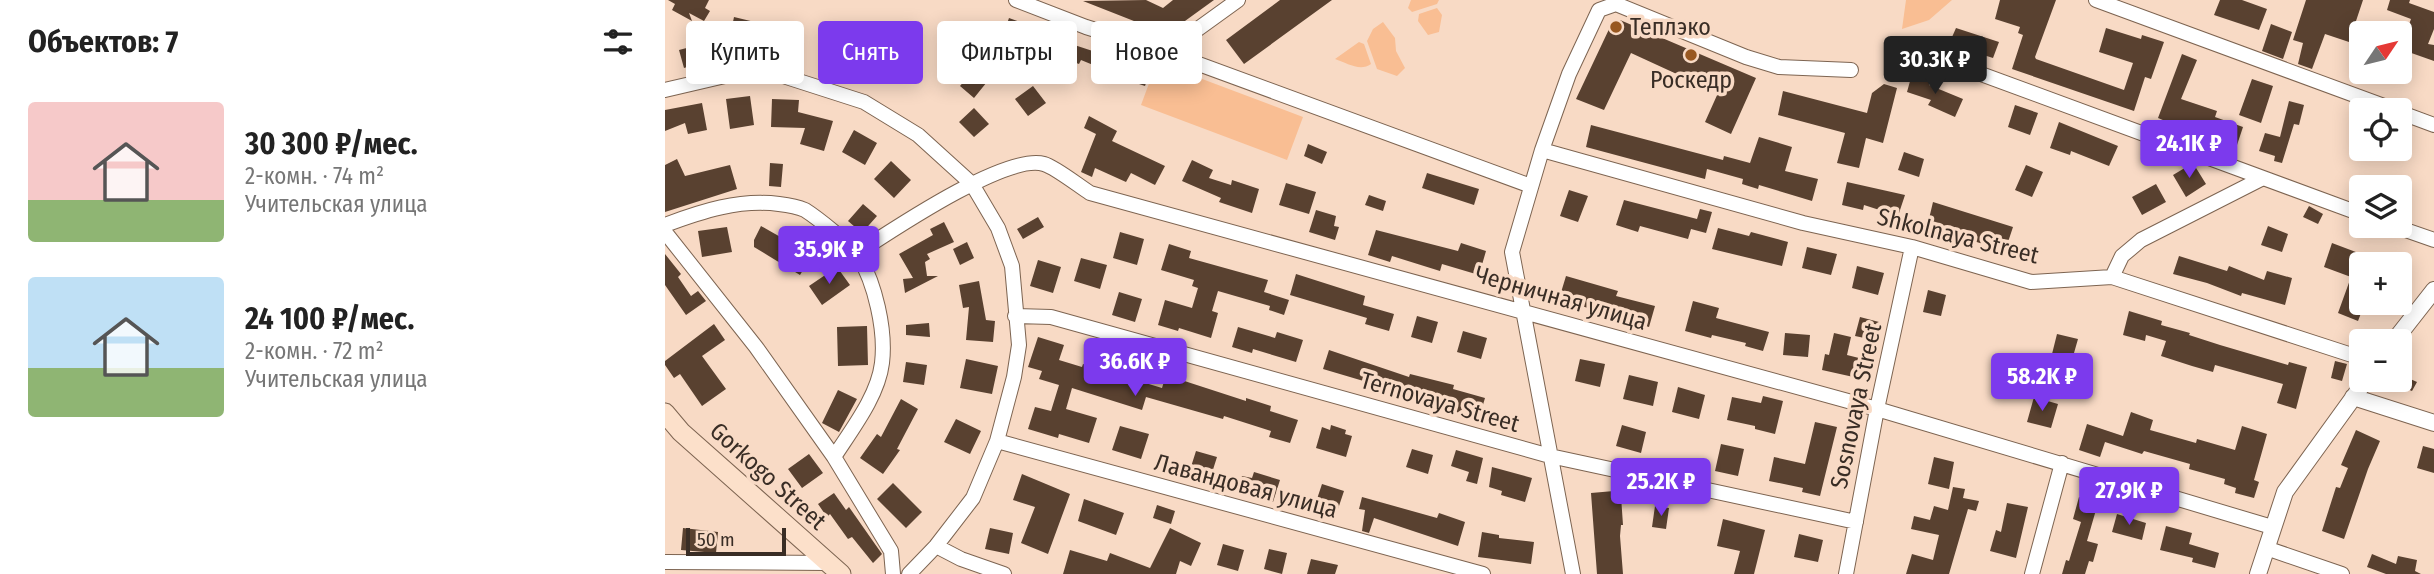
<!DOCTYPE html>
<html lang="ru">
<meta charset="utf-8">
<style>
body{margin:0;font-family:"Fira Sans Condensed",sans-serif;background:#f2f2f2;color:#222;height:100vh;display:flex;flex-direction:column;font-size:26px;white-space:nowrap}
*{box-sizing:border-box;margin:0}
p{font-size:23px;color:#767676}
.icon{flex:none;width:38px;height:38px;fill:none;stroke:currentColor;stroke-width:2;stroke-linecap:round;stroke-linejoin:round}
.map{position:relative;flex:1;overflow:hidden}
.details{display:flex;flex-direction:column;background:#fff;width:665px}
.details>*{flex:none}
.banner{position:absolute;left:21px;top:21px;width:665px;height:63px;display:flex;gap:14px}
.needle{width:46px;rotate:55deg}
.tools{position:absolute;left:1684px;top:21px;display:grid;gap:14px}
.tools a{display:grid;place-items:center;width:63px;height:63px;border-radius:7px;background:#fff;box-shadow:0 4px 18px #0003;font-size:35px}
.scale{position:absolute;left:21px;bottom:18px;width:100px;box-sizing:border-box;padding-left:7px;border:4px solid #392d25;border-top:0;font-size:19px;line-height:24px;white-space:nowrap;color:#392d25;-webkit-text-stroke:5px #f8dac5;paint-order:stroke}
.price{position:absolute;translate:-50% -60px;padding:0 16px;border-radius:7px;background:#7c3aed;color:#fff;font-size:23px;line-height:46px;filter:drop-shadow(0 2px 4px #0008)}
.price::after{content:'';position:absolute;left:50%;top:42px;width:21px;height:16px;margin-left:-10px;background:inherit;clip-path:polygon(0 0,100% 0,50% 100%)}
.price.selected{background:#222;color:#fff}
ul{padding:0;list-style:none}
li{display:flex;align-items:center;gap:21px;height:175px;padding:0 28px}
li span{display:grid;place-items:center;flex:none;width:196px;height:140px;border-radius:7px;color:#555}
li>.icon{margin-inline-start:auto}
span .icon{width:84px;height:84px;fill:#fffc;stroke-width:1}
li b{font-size:30px}
h2{display:flex;justify-content:space-between;align-items:center;height:84px;padding:0 28px;font-size:30px}
.chip{padding:0 24px;border-radius:7px;background:#fff;box-shadow:0 4px 18px #0003;font-size:24px;line-height:63px}
.chip.selected{background:#7c3aed;color:#fff}
main{display:flex;flex:1;min-height:0}
.map>svg:first-child{display:block}
</style>
<main>
<section class="details">
<h2>Объектов: 7<svg class="icon" aria-label="filters" viewBox="0 0 24 24"><path d="M4 7h16M4 17h16"/><circle cx="9" cy="7" r="2"/><circle cx="15" cy="17" r="2"/></svg></h2>
<ul>
<li><span style="background:linear-gradient(#f6c9c9 70%,#8fb573 0)"><svg class="icon" aria-label="home" viewBox="0 0 24 24"><path d="M3 11l9-7 9 7M6 9v11h12V9"/></svg></span><div><b>30 300 ₽/мес.</b><p>2-комн. · 74 m²</p><p>Учительская улица</p></div></li>
<li><span style="background:linear-gradient(#bfe0f5 65%,#8fb573 0)"><svg class="icon" aria-label="home" viewBox="0 0 24 24"><path d="M3 11l9-7 9 7M6 9v11h12V9"/></svg></span><div><b>24 100 ₽/мес.</b><p>2-комн. · 72 m²</p><p>Учительская улица</p></div></li>
</ul>
</section>
<div class="map">
<svg width="1769" height="574" viewBox="0 0 1769 574">
<rect width="100%" height="100%" fill="#f8dac5"/>
<path fill="#f9be93" d="M746,0H774L772,4L747,12L743,8Z
M1241,0H1287L1264,20L1237,29Z
M772,8L777,15L774,32L763,35L753,21L754,14Z
M718,22L730,38L731,51L740,68L732,76L712,69L702,41L708,29Z
M694,42L699,44L706,64C695,72 682,63 670,59Z
M492,62L638,117L622,160L476,105Z"/>
<path fill="#594130" d="M3,0H44L40,8L45,11L39,21L24,13L27,21L7,10L10,4Z
M481,0L498,8L508,0H549L502,34L418,1Z
M615,0H667L579,64L561,40Z
M1335,0H1391L1370,57L1371,59L1459,90L1468,63L1434,52L1441,28L1476,39L1477,35L1499,42L1486,79L1480,77L1469,111L1347,69L1358,35L1353,33L1355,27L1330,19Z
M1555,0H1577L1602,9L1594,30L1549,15Z
M1641,0H1698L1684,42L1660,34L1647,69L1633,64L1638,43L1628,40Z
M1725,0H1745L1744,3L1769,12V29L1763,44L1769,45V61L1735,49L1746,19L1722,10Z
M69,17L98,24L95,37L85,35L82,48L49,40L65,36Z
M344,18L363,25L362,27L392,35L391,39L443,56L438,69L416,60L414,64L398,58L399,54L338,35Z
M955,20L1091,78L1066,134L1040,122L1053,93L966,53L939,110L911,99L946,25Z
M119,24L137,30L133,43L114,37Z
M1606,24L1627,32L1618,59L1597,51Z
M1291,28L1334,42L1328,58L1284,44Z
M33,45L38,62L19,68L14,50Z
M302,49L330,72L309,98L295,86L306,73L292,60Z
M1517,54L1532,60L1516,99L1552,111L1550,117L1578,127L1568,157L1519,139L1522,130L1493,118Z
M469,59L487,65L480,86L462,80Z
M1247,74L1266,80L1264,85L1298,99L1290,117L1263,105L1266,100L1242,92Z
M1587,79L1608,86L1596,123L1574,115Z
M1219,84L1232,88L1218,143L1201,138L1194,168L1172,163L1180,133L1113,115L1118,91L1202,113L1207,93Z
M368,86L381,103L363,116L350,99Z
M85,96L89,125L65,129L61,99Z
M107,99L134,100L133,112L168,121L159,151L135,144L140,128L106,127Z
M1624,101L1639,105L1634,125L1629,124L1617,163L1609,161L1610,156L1594,151L1600,133L1615,137Z
M37,103L42,130L23,134L20,123L0,131V110Z
M1350,105L1373,113L1365,135L1343,127Z
M309,108L324,124L309,137L294,122Z
M424,116L452,131L447,141L500,166L490,185L466,173L461,182L430,168L427,177L416,172L431,134L419,128Z
M1394,122L1453,146L1444,166L1406,151L1405,155L1385,148Z
M926,125L1058,160L1059,156L1085,163L1094,137L1127,147L1120,171L1153,179L1147,201L1094,185L1093,189L1077,184L1078,179L1042,169L1040,179L921,147Z
M189,130L212,143L200,165L177,152Z
M643,144L662,152L657,164L639,156Z
M1239,152L1259,159L1254,177L1233,170Z
M12,159L20,176L65,165L72,189L0,212V165Z
M527,160L548,170L544,178L566,185L567,180L594,189L587,213L554,202L556,198L517,181Z
M226,161L246,180L229,198L209,179Z
M105,163L118,164L116,187L104,186Z
M1528,163L1541,184L1521,197L1508,175Z
M1361,165L1378,172L1367,197L1350,190Z
M762,173L814,189L809,205L757,188Z
M1182,182L1240,195L1233,216L1199,205L1198,210L1177,205Z
M621,183L651,192L644,214L614,205Z
M1491,184L1501,202L1477,215L1467,197Z
M904,190L923,196L913,222L895,216Z
M704,195L721,201L718,211L700,205Z
M959,200L1032,219L1035,209L1047,212L1041,233L1026,229L1023,239L975,226L973,232L951,225Z
M1268,202L1348,227L1340,251L1296,237L1298,233L1263,223Z
M198,204L212,216L197,233L183,221Z
M1644,206L1658,214L1653,224L1638,217Z
M651,210L671,216L669,226L674,227L670,240L644,232Z
M373,217L379,227L358,239L352,229Z
M279,222L289,242L262,254L265,259L260,262L262,276H273L240,293L238,279L248,278L234,254L268,235L265,229Z
M96,226L147,255L135,275L89,247V240Z
M1603,226L1623,234L1617,252L1596,245Z
M62,227L67,252L37,257L33,231Z
M1053,228L1084,236L1086,232L1123,242L1117,266L1047,249Z
M711,230L793,251L796,243L821,251L814,275L777,264L775,271L727,256L725,262L703,255Z
M455,232L479,239L472,265L448,258Z
M302,242L309,258L295,265L288,249Z
M1667,243L1720,263L1696,264V303H1700L1693,321L1673,313L1686,277L1659,267Z
M504,244L526,251L524,258L603,280L599,292L624,300L619,315L604,310L605,306L553,291L547,311L553,313L546,338L514,328L513,331L493,325L500,300L527,308L533,288L527,286L529,280L496,270Z
M1142,247L1172,254L1166,275L1137,268Z
M0,254L16,274L13,277L26,296L33,291L41,301L21,315L0,285Z
M1514,256L1562,271L1564,266L1599,280L1602,271L1627,278L1620,305L1577,293L1576,296L1542,283L1508,274Z
M416,258L442,265L435,289L409,281Z
M373,260L396,267L388,293L365,286Z
M1192,266L1219,273L1213,295L1187,288Z
M172,267L185,285L157,305L144,286Z
M631,274L700,296L698,305L729,314L724,331L700,324L702,318L625,295Z
M901,276L953,291L951,296L990,306L984,327L894,299Z
M314,281L321,320L330,321L328,342L301,340L304,307L298,308L294,285Z
M1263,290L1281,295L1276,316L1258,312Z
M454,292L477,299L470,322L447,315Z
M1028,301L1054,308L1051,318L1104,332L1098,351L1080,346L1081,343L1047,335L1046,338L1020,331Z
M1464,311L1497,321L1496,325L1525,333L1524,335L1555,345L1623,365L1624,362L1642,367L1631,409L1612,403L1618,384L1550,365L1548,372L1527,366L1496,356L1501,341L1481,335L1480,341L1458,335Z
M752,316L773,322L767,343L746,337Z
M1195,317L1214,322L1209,340L1190,336Z
M264,323L265,337L241,335V325Z
M49,324L60,340L37,356L61,389L37,406L15,374L9,378L0,365V361Z
M202,326L203,365L173,366L172,327Z
M573,327L610,338L612,332L638,340L631,362L588,349L587,353L567,347Z
M798,331L822,338L816,359L792,352Z
M1120,333L1145,335L1143,357L1118,355Z
M1169,333L1186,337L1182,355L1206,361L1202,380L1157,370L1160,354L1164,355Z
M1392,334L1413,339L1407,360L1387,354Z
M373,337L399,345L394,360L417,367L418,364L427,366L428,362L442,366L441,371L497,388L501,375L581,401V398L606,406L605,411L633,420L625,443L604,437L606,431L559,416L558,419L481,397L477,410L407,388L401,409L432,418L424,443L394,434L393,438L363,429L370,407L386,411L394,385L374,379L377,371L363,367Z
M664,350L744,377L745,374L789,385L788,389L820,398L814,418L791,412L793,405L766,396L763,407L737,399L739,393L658,369Z
M301,359L333,366L327,394L295,388Z
M915,359L940,364L935,387L910,381Z
M1670,361L1682,364L1677,381L1666,378Z
M241,362L262,365L259,385L238,382Z
M1734,374L1752,382L1747,391L1730,384L1731,380H1734Z
M964,375L993,382L988,406L958,399Z
M1013,387L1040,395L1034,419L1007,412Z
M173,390L192,399L174,432L157,423Z
M1098,396L1118,401L1110,434L1090,429V426L1062,420L1067,397L1096,403Z
M1369,397L1393,404L1386,428L1362,422Z
M236,399L253,409L232,449L235,450L218,474L195,458L212,434L216,437Z
M1466,412L1488,420L1485,430L1531,443L1532,439L1570,450L1577,426L1602,434L1589,480L1594,482L1589,498L1570,493L1571,488L1559,484L1560,479L1524,469L1525,464L1479,451L1477,454L1440,442L1435,457L1414,450L1422,424L1458,436Z
M291,419L316,431L305,454L279,442Z
M1150,422L1172,427L1155,496L1137,492L1138,488L1104,481L1109,457L1140,464Z
M666,425L681,430L680,434L687,436L681,457L651,448L657,427L665,430Z
M957,425L981,432L976,453L951,446Z
M455,426L484,434L476,459L447,450Z
M1691,430L1715,441L1703,469L1679,539L1657,531L1671,487L1675,488L1683,468L1676,465Z
M1056,444L1079,449L1073,476L1050,471Z
M1758,446L1769,449V473L1752,468Z
M747,449L768,455L763,474L741,467Z
M791,450L818,458L812,484L801,481L804,472L786,466Z
M531,451L552,457L545,479L524,473Z
M144,454L158,473L137,488L123,469Z
M1269,457L1289,462L1284,489L1263,484Z
M827,467L867,478L860,502L836,495L837,491L824,487Z
M589,472L615,480L608,502L573,491L577,476L587,478Z
M357,474L405,494L383,554L356,543L370,507L348,500Z
M228,483L257,512L241,528L212,499Z
M657,484L679,491L671,515L649,508Z
M1288,487L1300,489L1298,498L1314,501L1311,511L1303,509L1284,574H1241L1247,554L1268,560L1274,535L1246,529L1249,516L1265,520L1269,506L1283,510Z
M949,491V496H956L958,525H956L955,536L958,574H932L926,493Z
M169,493L181,510L184,507L217,554L208,563L187,537L183,539L165,514L162,517L153,504Z
M697,497L772,518L774,513L800,522L793,546L709,518L704,533L697,531L700,510L694,509Z
M1414,497L1433,503L1422,541L1433,544L1428,562L1424,561L1420,574H1397L1401,560L1404,561L1416,522L1408,519Z
M419,499L459,513L451,535L413,521Z
M1342,503L1363,507L1351,558L1325,551L1331,530L1336,532Z
M492,505L510,511L506,524L488,518Z
M990,506L1004,508L1001,529L987,527Z
M1452,514L1481,523L1477,540L1447,532Z
M1058,519L1100,530L1089,574H1069L1075,551L1052,546Z
M1501,526L1527,533L1524,544L1554,553L1550,568L1527,562L1528,558L1495,550Z
M18,528L53,532L51,553L16,550Z
M325,528L348,533L344,554L320,549Z
M505,528L536,543L526,566L515,561L511,574H398L405,550L442,561L445,553L485,568Z
M817,532L834,535V538L869,542L866,564L813,557Z
M1134,534L1158,540L1153,562L1129,557Z
M558,544L579,550L573,571L552,565Z
M604,549L622,553L617,574L599,569Z
M1707,554L1731,564L1733,556L1752,560L1750,571L1756,574H1721L1702,567Z
M646,559L673,565L670,574H642Z"/>
<g fill="none" stroke-linecap="round" stroke-linejoin="round">
<g stroke="#7d6451" stroke-width="16">
<path id="minor" d="M351,0L421,27L501,52L866,186
M1431,0L1730,110
M501,52L573,0
M1248,57L1286,63L1696,214
M0,90L60,76L115,75L199,102L253,135L307,184L333,228L347,266L354,345L349,377L332,441L308,498L271,546L244,574
M1734,112L1769,125
M877,150L1138,223L1247,247L1366,282L1447,277L1696,358
M0,225C37,211 74,199 114,204C122,205 133,207 140,210C151,217 187,245 193,255C210,283 221,330 217,363C213,396 187,429 169,457
M1729,226L1769,240
M0,232L91,347L169,457L226,551L228,574
M192,253C226,231 341,153 379,164C390,167 414,186 425,193L1212,409L1607,527
M1447,277L1457,256L1476,240L1596,179
M350,316L386,317L885,456L1191,522
M332,441L818,574
M271,546L296,559L339,574
M1601,548L1677,574
M0,562L163,563
M908,574L847,252L877,150L904,74L934,10L951,4L1081,57L1114,67L1186,70
M1181,574L1212,409L1247,247
M1367,574L1397,463"/>
</g>
<g stroke="#7d6451" stroke-width="18">
<path id="tertiary" d="M1729,341L1769,290
M1688,397L1769,423
M1593,574L1620,492L1701,380"/>
</g>
<g stroke="#7d6451" stroke-width="21">
<path id="secondary" d="M0,413L16,432L176,574"/>
</g>
<use href="#minor" stroke="#fff" stroke-width="14"/>
<use href="#tertiary" stroke="#fff" stroke-width="16"/>
<use href="#secondary" stroke="#fce0ca" stroke-width="19"/>
</g>
<g fill="#985821" stroke="#f8dac5" stroke-width="2.5">
<circle cx="951" cy="27" r="7"/>
<circle cx="1026" cy="55" r="7"/>
</g>
<g text-anchor="middle" stroke-width="7" stroke-linejoin="round" paint-order="stroke">
<g font-size="24" fill="#392d25" stroke="#f8dac5" text-anchor="start">
<text x="965" y="35">Теплэко</text>
<text x="1026" y="88" text-anchor="middle">Роскедр</text>
</g>
<g font-size="24" fill="#392d25" stroke="#f8dac5">
<text transform="translate(1293 236) rotate(14)" y="8">Shkolnaya Street</text>
<text transform="translate(896 298) rotate(16)" y="8">Черничная улица</text>
<text transform="translate(775 402) rotate(16)" y="8">Ternovaya Street</text>
<text transform="translate(1191 406) rotate(-78)" y="8">Sosnovaya Street</text>
<text transform="translate(103 476) rotate(42)" y="8">Gorkogo Street</text>
<text transform="translate(581 486) rotate(15)" y="8">Лавандовая улица</text>
</g>
</g>
</svg>
<div class="tools">
<a><svg class="needle" viewBox="-14 -14 28 28"><path d="M0-13l5 13h-10z" fill="#e53935"/><path d="M0 13l5-13h-10z" fill="#767676"/></svg></a>
<a><svg class="icon" aria-label="locate" viewBox="0 0 24 24"><circle cx="12" cy="12" r="6"/><path d="M12 2v4M12 18v4M2 12h4M18 12h4"/></svg></a>
<a><svg class="icon" aria-label="layers" viewBox="0 0 24 24"><path d="M12 4l9 5-9 5-9-5zM3 14l9 5 9-5"/></svg></a>
<a>+</a>
<a>−</a>
</div>
<div class="scale">50 m</div>
<b class="price selected" style="left:1270px;top:96px">30.3K ₽</b>
<b class="price" style="left:1524px;top:180px">24.1K ₽</b>
<b class="price" style="left:164px;top:286px">35.9K ₽</b>
<b class="price" style="left:470px;top:398px">36.6K ₽</b>
<b class="price" style="left:1377px;top:413px">58.2K ₽</b>
<b class="price" style="left:996px;top:518px">25.2K ₽</b>
<b class="price" style="left:1464px;top:527px">27.9K ₽</b>
<div class="banner">
<a class="chip">Купить</a>
<a class="chip selected">Снять</a>
<a class="chip">Фильтры</a>
<a class="chip">Новое</a>
</div>
</div>
</main>
